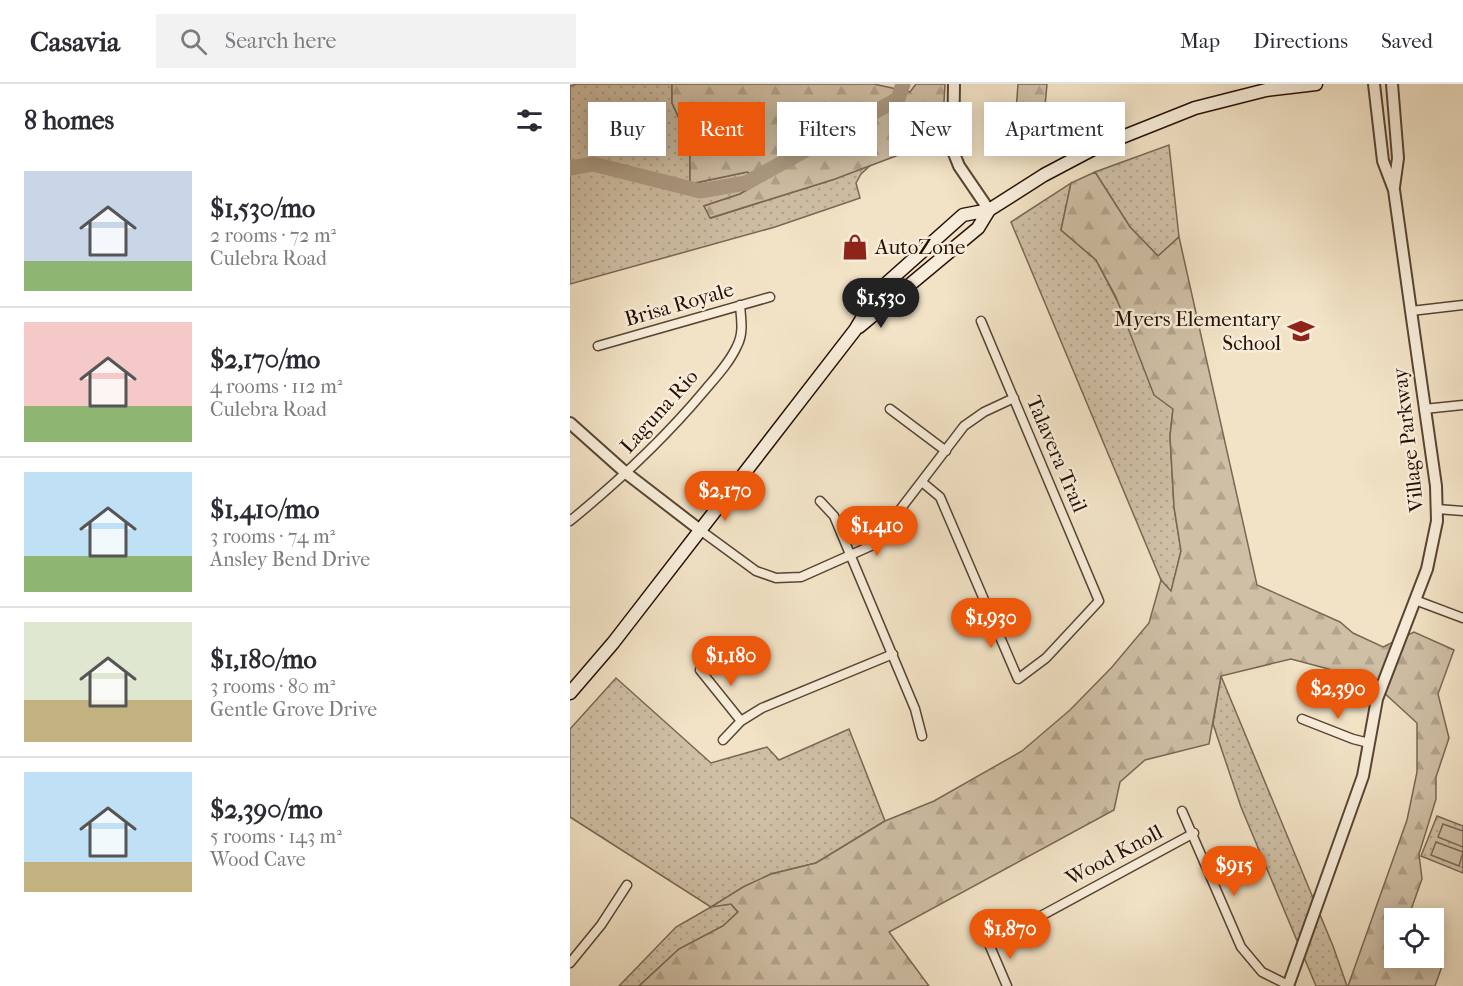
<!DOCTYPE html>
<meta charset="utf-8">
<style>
body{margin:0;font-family:"IM FELL French Canon",serif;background:#f2f2f3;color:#2b2b33;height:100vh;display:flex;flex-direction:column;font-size:22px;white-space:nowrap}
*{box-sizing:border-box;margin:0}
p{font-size:20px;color:#7c7c81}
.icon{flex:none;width:33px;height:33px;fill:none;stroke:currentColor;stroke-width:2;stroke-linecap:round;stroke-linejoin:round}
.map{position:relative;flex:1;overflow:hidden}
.details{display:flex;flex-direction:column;background:#fff;width:570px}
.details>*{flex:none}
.top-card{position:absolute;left:18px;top:18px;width:570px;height:54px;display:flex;gap:12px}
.controls{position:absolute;left:814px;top:824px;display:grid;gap:12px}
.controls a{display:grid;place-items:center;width:60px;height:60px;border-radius:0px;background:#fff;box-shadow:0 3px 15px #0003;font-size:30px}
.price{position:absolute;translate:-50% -51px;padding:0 14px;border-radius:21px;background:#ea580c;color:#fff;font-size:20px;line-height:39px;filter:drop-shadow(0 2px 3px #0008)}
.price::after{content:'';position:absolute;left:50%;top:36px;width:18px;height:14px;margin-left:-9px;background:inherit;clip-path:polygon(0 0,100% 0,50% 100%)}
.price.on{background:#222;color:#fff}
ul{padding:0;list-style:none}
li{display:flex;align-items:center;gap:18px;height:150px;padding:0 24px}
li+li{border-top:2px solid #e1e1e2}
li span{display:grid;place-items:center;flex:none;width:168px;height:120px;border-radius:0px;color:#555}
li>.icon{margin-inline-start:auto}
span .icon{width:72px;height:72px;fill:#fffc;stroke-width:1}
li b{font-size:26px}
h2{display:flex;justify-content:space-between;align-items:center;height:72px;padding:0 24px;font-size:26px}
.tag{padding:0 21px;border-radius:0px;background:#fff;box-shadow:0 3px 15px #0003;font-size:21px;line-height:54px}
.tag.on{background:#ea580c;color:#fff}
header{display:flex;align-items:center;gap:36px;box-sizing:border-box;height:84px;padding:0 30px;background:#fff;border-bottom:2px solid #e1e1e2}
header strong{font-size:28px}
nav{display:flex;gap:33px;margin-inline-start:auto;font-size:21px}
.search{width:420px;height:54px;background:#f2f2f3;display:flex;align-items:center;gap:15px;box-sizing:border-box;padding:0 21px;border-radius:0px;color:#7c7c81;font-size:22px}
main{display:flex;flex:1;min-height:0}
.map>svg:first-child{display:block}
</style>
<header>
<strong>Casavia</strong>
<div class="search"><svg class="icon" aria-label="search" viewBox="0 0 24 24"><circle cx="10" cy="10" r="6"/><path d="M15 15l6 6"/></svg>Search here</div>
<nav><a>Map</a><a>Directions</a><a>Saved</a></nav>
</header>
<main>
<section class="details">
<h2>8 homes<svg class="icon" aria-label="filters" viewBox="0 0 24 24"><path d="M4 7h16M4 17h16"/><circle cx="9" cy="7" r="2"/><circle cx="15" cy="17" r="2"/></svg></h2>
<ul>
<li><span style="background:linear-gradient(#c9d6e8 75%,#8fb573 0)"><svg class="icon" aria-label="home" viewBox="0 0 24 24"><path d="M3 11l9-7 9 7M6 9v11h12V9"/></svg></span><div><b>$1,530/mo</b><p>2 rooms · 72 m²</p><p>Culebra Road</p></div></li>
<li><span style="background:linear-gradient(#f6c9c9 70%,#8fb573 0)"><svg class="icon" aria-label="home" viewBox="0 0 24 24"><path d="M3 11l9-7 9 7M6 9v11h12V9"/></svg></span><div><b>$2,170/mo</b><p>4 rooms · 112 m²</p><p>Culebra Road</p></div></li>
<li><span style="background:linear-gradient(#bfe0f5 70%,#8fb573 0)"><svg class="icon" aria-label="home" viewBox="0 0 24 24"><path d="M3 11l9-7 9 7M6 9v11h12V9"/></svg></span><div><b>$1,410/mo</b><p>3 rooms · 74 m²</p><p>Ansley Bend Drive</p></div></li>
<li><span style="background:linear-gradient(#dfe7d0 65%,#c2b280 0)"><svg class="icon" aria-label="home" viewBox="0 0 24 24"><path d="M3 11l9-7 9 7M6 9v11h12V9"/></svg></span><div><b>$1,180/mo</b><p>3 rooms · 80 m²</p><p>Gentle Grove Drive</p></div></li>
<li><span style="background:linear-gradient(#bfe0f5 75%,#c2b280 0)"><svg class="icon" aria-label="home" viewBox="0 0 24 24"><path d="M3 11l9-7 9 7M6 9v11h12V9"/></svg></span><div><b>$2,390/mo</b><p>5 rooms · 143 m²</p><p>Wood Cave</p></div></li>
</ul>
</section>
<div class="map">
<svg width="893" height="902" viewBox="0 0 893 902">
<defs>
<pattern id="green-dots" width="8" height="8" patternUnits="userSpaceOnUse" patternTransform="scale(1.5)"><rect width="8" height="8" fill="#cfbfa5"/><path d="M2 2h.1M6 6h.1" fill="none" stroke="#b2a38c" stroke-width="1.8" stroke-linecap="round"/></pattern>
<pattern id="forest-firs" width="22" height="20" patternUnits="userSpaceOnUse" patternTransform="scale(1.5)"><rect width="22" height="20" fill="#cfbfa5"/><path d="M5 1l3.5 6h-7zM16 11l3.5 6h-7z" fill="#b2a38c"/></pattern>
</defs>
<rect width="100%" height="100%" fill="#f2e3c6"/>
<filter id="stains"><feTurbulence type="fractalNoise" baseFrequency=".00333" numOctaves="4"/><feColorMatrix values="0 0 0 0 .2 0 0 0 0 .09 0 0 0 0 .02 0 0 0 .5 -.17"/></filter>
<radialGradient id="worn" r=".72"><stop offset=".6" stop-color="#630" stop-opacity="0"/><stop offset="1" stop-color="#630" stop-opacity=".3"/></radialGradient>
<path fill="url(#green-dots)" stroke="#7a6754" stroke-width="1.5" d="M7,0H102V19L120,58V100L177,88L194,96L170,110L134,122L141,134L265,95L303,79L291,90L286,99L290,114L205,143L0,200V2Z
M599,61L609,153L588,172L560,143L525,88Z
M501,99L491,146L526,176L603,325L600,352L604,423L611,467L601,508L591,496L441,138Z
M651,592L763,862L777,902H746L671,723L643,640Z
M46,594L141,679L197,663L209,676L279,645L315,737L246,779L201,790L143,822L161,820L168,828L153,842L109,865L69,902H49L106,843L141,823L0,733V645Z
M867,732L893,742V789L851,772Z"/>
<path fill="url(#forest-firs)" stroke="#7a6754" stroke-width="1.5" d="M102,0H304L340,8L346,0H375L373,36L347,64L265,95L140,134L134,122L170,110L194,96L177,88L120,100V58L102,19Z
M448,0H477L475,22L446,27Z
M525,88L560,143L588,172L609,153L687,501L770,538L783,549L813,563L844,548L884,566L868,610L879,654L866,693V715L849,770L852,795L838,834H825V873H829V883C850,874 853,867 872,882L865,902H778L837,736L847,688V639L800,596L721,575L651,592L639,660L575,676L550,698L544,726L319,848L359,902H69L109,865L153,842L168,828L161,820L141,823L173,803L201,790L246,779L315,737L364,717L452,667L500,626L542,583L579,539L591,496L601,507L611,467L604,423L600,352L603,325L584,311L546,213L526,176L491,146L501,99Z"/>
<path fill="#cfbfa5" stroke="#7a6754" stroke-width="1.5" d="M873,740L893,747V763L868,753Z
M866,758L893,768L889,782L861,771Z"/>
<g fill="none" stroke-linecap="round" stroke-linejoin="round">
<path stroke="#ad9b84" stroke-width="15" d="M0,84L23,80L130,107L176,99L328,15L333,0"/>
<g stroke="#594434" stroke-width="11">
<path id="minor" d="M841,227L893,221
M28,262L200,213
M320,325L376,367
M854,325L893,321
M352,398L370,413L448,595L476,574L529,517L411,237
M250,417L264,432L345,625L352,652
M867,425L893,427
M0,437C49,397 94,355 135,306C146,293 160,278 167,262C174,249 171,235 170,221
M130,446L186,487L206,494L231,493L303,461L394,342L414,328L444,314
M845,516L893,534
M130,586L171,637
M732,635L783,655L799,659
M153,656L171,637L192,624L323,570
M612,727L671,863L692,888L718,901
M0,879L31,841L57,801
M437,902L419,860L624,749"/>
</g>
<g stroke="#594434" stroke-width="14">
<path id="tertiary" d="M384,0L383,67L389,82L419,126
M822,0L828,74L824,103
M0,339L56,389L130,446
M718,902L793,692L807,615L857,485L867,437L866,402L841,227L824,106L813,77L804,0"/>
</g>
<g stroke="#260f04" stroke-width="15">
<path id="secondary" d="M289,243L408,144L419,126
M0,609L43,559L285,246L309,206L393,131L419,126L474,91L527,63L625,24L696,6L746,0"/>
</g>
<use href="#minor" stroke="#f7edda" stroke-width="8"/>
<use href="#tertiary" stroke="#f7edda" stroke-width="10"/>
<use href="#secondary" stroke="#f7edda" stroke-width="12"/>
</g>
<defs>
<g id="shop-bare" transform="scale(2.07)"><path d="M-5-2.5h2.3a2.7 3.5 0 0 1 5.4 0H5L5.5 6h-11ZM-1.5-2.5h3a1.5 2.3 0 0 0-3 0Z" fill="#8f2418" stroke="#f7edda" stroke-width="2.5" paint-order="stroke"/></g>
<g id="school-bare" transform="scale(2.07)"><path d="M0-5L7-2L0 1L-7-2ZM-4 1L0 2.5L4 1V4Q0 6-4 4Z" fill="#8f2418" stroke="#f7edda" stroke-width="2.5" paint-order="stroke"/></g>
</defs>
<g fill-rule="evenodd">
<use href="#shop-bare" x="285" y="163"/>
<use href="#school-bare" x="731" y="247"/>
</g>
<g text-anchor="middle" stroke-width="5" stroke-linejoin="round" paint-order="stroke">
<g font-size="21" fill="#260f04" stroke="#f7edda" text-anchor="start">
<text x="305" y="170">AutoZone</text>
<text x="711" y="242" text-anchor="end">Myers Elementary<tspan x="711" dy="24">School</tspan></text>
</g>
<g font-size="21" fill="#260f04" stroke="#f7edda">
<text transform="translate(109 220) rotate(-16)" y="7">Brisa Royale</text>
<text transform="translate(89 327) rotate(-48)" y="7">Laguna Rio</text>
<text transform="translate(838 356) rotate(-97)" y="7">Village Parkway</text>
<text transform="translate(487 370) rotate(67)" y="7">Talavera Trail</text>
<text transform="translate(544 771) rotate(-28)" y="7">Wood Knoll</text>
</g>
</g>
<rect width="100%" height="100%" filter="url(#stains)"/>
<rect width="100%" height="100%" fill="url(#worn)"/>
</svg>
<div class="controls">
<a><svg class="icon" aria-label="locate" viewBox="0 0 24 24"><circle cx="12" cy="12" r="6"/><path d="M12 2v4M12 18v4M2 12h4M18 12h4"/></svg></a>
</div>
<b class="price on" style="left:311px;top:245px">$1,530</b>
<b class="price" style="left:155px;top:438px">$2,170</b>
<b class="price" style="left:307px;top:473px">$1,410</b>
<b class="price" style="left:421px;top:565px">$1,930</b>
<b class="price" style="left:161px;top:603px">$1,180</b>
<b class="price" style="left:768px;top:636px">$2,390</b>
<b class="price" style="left:664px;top:813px">$915</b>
<b class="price" style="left:440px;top:876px">$1,870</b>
<div class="top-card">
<a class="tag">Buy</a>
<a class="tag on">Rent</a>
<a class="tag">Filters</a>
<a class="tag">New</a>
<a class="tag">Apartment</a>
</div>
</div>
</main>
